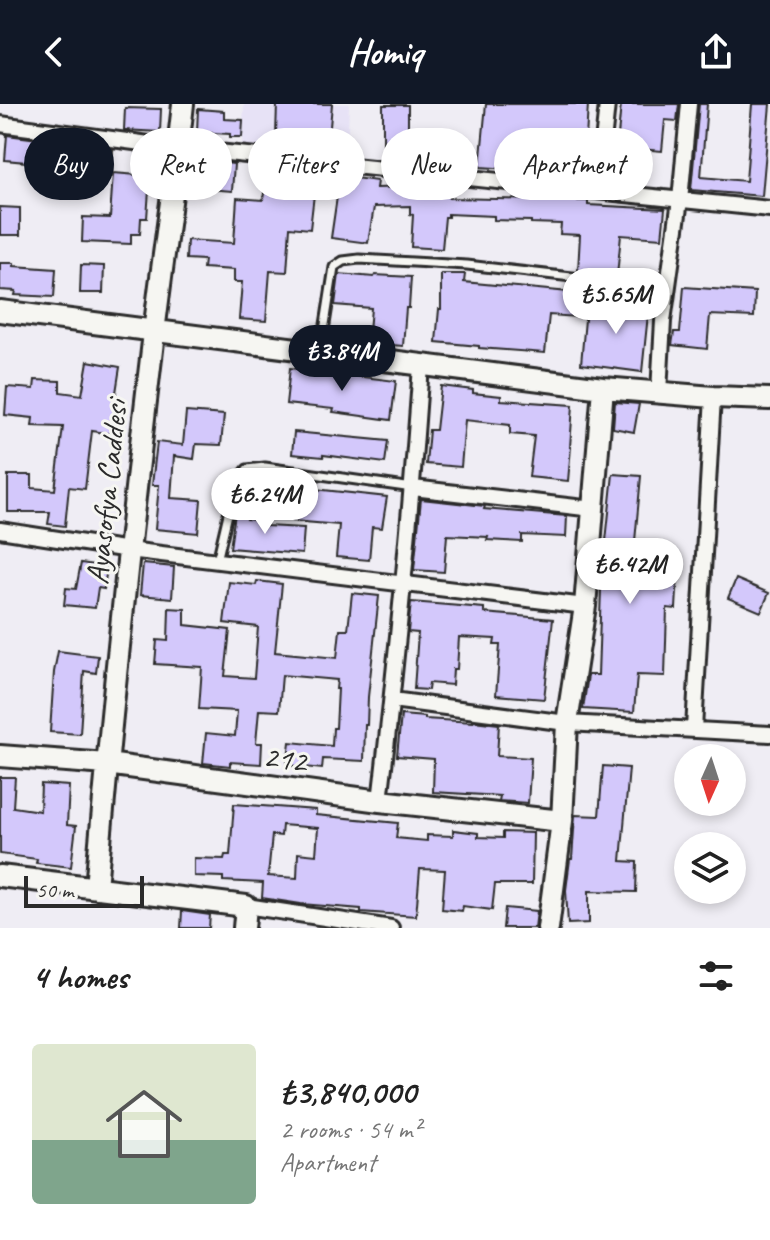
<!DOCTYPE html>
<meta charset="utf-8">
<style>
body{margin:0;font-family:Caveat,sans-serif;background:#f6f6f6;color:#222;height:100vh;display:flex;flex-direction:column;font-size:30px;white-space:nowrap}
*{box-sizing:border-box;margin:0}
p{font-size:26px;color:#767676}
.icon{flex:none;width:44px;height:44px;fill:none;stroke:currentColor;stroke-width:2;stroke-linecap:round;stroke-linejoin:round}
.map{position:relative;height:824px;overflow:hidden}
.panel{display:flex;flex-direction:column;background:#fff;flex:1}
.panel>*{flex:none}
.banner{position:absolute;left:24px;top:24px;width:722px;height:72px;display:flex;gap:16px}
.needle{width:52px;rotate:183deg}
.buttons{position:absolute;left:674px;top:640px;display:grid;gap:16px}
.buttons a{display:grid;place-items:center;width:72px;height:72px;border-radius:50%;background:#fff;box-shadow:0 4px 12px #0003;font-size:40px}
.scale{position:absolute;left:24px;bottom:20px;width:120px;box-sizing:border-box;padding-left:8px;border:4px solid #2b2b2b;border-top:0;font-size:22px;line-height:28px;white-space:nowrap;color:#2b2b2b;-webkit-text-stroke:6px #f6f6f2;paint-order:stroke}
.price{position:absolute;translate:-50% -68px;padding:0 18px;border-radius:28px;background:#fff;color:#222;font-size:26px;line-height:52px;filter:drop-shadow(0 2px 4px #0008)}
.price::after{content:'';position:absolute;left:50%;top:48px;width:24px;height:18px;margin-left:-12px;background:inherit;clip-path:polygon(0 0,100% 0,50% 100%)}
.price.active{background:#111827;color:#fff}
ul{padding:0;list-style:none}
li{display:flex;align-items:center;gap:24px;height:200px;padding:0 32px}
li span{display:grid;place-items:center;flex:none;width:224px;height:160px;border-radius:8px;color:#555}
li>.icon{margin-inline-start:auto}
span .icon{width:96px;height:96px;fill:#fffc;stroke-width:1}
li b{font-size:34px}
h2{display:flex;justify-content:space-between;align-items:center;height:96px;padding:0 32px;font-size:34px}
.tag{padding:0 28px;border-radius:36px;background:#fff;box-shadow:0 4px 12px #0003;font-size:28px;line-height:72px}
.tag.active{background:#111827;color:#fff}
header{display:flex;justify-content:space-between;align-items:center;height:104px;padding:0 32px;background:#111827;color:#fff;font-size:36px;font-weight:800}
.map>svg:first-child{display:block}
</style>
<header><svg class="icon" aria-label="back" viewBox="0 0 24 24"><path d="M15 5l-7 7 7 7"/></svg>Homiq<svg class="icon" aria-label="share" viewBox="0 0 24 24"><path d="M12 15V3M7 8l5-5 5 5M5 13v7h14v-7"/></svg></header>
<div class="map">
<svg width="770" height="824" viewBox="0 0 770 824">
<rect width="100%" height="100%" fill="#efedf4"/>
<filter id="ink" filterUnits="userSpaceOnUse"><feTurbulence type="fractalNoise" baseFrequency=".0125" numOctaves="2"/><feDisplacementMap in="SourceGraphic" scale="16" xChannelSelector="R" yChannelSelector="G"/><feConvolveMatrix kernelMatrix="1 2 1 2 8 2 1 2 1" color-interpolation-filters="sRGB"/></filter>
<g filter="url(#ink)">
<path fill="#e7e2f6" d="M244,0H349L347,53L242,43Z"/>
<path fill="#d3c8fb" stroke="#2b2b2b" stroke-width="2" fill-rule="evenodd" d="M277,0H332L329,34L276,31Z
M486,0H588L584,69L552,67V62L511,60V65L480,63Z
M621,0H679L677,17L665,16L662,47L617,43Z
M699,0H707L701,73L746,77L752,0H770L762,92L691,86Z
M383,1H408V39H383Z
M125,4L161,5L160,28L124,26Z
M198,5L224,7V15L243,16L242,33H230V30L197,28Z
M7,31L69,39V44L113,46L112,72L67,70L66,81L35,79L37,59L5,56Z
M198,56L234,60L232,87L196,84Z
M267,68L316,73L310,125L290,123L287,168L270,167L266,217L239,215L242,178H234V166L203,164L204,156L186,155L187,136L234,139L237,94L263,96Z
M113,69L150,72L147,114H141L140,130H131V140L82,138L83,113L110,114Z
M340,72L377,77L376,84L411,83L412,78L450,82L449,94L588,97V101L665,105L662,134L621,131L617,172L578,167L580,131L560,130L561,120L531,119V117L494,116V112L448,110V113H445L442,145L411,143L413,111L410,110V102L374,103L368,139L331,134Z
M0,103L20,104V131H0Z
M0,159H14V162L56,165L54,193L15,191L16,187L0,186Z
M81,161L104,162L103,189H80Z
M339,170L374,173L375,171L411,173L409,204H406L403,242L368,239L371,204L335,201Z
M441,170H465L464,178L579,189L578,213L549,211L545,249L479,244V242L436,238L439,205H441Z
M684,183L755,188L754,213L710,211L707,245L672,241L674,228H680Z
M617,192L645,195L643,209L648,210L642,268L581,260L586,204L616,206Z
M88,257L120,263L115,295H116L112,330L92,327L85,385L69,383L65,422L48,420L50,408H8V371H32V384L55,386L63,323L32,322L33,314L5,311L7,283L34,285L35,276L60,277V288L82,291Z
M290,264L396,277L391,316L333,308L334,305L286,300Z
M441,282L473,286V289L501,292V296L573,301L570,343H571L568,377L529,373L534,332L510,330V321L465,316L461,363L426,360L429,326H436Z
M615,298L639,300L634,328L613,324Z
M186,308L224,311L221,341L196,340L194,355L174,352L171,394L201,396L198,429L155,425L159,381H152L157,338L183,341Z
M294,328L388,337L385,359L323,351V353L292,350Z
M613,370L641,372L634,448L679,451L676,505L667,504L665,572L637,571L634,608L583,605L588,571H598L601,485Z
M296,383L387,393L382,424L372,423L369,456L336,453L339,421L293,417Z
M421,395L485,402L484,405L567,412L566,433L522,431V438L487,436L488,433L447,431L444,468L414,466Z
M235,409L248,410L247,415L267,417L266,422L304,424L302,450L230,444Z
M81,459L107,463L104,485L98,484L95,504L64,501L66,484L76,485Z
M143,460L174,463L172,494L140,491Z
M736,475L769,489L761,508L728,494Z
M257,477L282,480L275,548L337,554L340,526H348L352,489L379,492L368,593L367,621H365L364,657L323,655L322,665L287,661L290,638L332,642L333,624H336L338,585H336L337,576L282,571L279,607L259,606L256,639H262L261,660L230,658V662L203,659L206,629L235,632L237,607L199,605L202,563L155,560L157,536L168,537L169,504L185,505V521L230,526L225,572L254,574L258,523L224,519L229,478L256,481Z
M411,498L484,504V509L553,515L544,595L496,591L500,541H494L495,535L459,533L457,565H453L452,581L429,579L428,586L414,585L418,529L408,528Z
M58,547L98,552L96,569L84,567L80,630L50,628L54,568Z
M401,611L425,613V615L473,618V617L499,620L497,652L531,654L528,699L499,697L500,692L433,688L434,655L397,652Z
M603,662L629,664L621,757L637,758L636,788L589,787V819L568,820L566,786L570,755H572L575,711L599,712Z
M0,673H15L13,703L40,707L41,680L69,682L67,721L76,722L71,763L36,759L37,755L0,750Z
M234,700L316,706V711L398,719L396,734L427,737V731L453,732V726L478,729V733L503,734V728L533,729L532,780H495L492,806L463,802L462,807L442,805L445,766L420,765L416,812L361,808V805L301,800L262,794L263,779L223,777V773L194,772V754L224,755L225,751H230ZM282,721L318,724L316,751L298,749L297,774L268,772L272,731L281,732Z
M505,804L537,807L535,824H503Z
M182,807L210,811L209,824H181Z"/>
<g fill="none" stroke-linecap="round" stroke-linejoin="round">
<g stroke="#2b2b2b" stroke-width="13">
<path id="lane" d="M321,246L334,163L343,157L359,155L467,161L668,184
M217,457L235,380L247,365L265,363L413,384"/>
</g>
<g stroke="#2b2b2b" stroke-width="20">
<path id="street" d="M0,20L179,44L770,105
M598,87L607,0
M659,288L663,217L680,96L689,0
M413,384L593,405
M0,426L129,446L585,502
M392,596L567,619L770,630
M694,625L713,293
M380,697C397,552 411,407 421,262
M246,802L391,824"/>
</g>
<g stroke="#2b2b2b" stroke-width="26">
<path id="secondary" d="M0,207L603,284L713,293L770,295
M0,652L107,660L380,697L562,717
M0,772L246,802L244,824
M96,784C112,598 132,413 154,229C163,152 175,76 183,0
M548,824L562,717L567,619L585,502L603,284"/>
</g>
<use href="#lane" stroke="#f6f6f2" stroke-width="7"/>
<use href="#street" stroke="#f6f6f2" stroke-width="14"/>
<use href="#secondary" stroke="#f6f6f2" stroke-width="20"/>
</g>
</g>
<g text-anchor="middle" stroke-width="6" stroke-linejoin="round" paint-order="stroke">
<g font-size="32" fill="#2b2b2b" stroke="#f6f6f2">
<text transform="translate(106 388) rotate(-84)" y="11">Ayasofya Caddesi</text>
<text transform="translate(285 654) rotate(8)" y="11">212</text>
</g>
</g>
</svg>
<div class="buttons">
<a><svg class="needle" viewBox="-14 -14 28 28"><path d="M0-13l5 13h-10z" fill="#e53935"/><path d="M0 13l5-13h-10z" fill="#767676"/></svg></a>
<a><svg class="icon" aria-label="layers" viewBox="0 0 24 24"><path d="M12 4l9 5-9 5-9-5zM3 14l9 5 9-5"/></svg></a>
</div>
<div class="scale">50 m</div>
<b class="price" style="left:616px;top:232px">₺5.65M</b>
<b class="price active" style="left:342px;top:289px">₺3.84M</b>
<b class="price" style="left:265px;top:432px">₺6.24M</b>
<b class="price" style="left:630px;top:502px">₺6.42M</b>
<div class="banner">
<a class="tag active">Buy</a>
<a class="tag">Rent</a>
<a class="tag">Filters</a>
<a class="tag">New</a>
<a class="tag">Apartment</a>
</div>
</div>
<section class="panel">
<h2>4 homes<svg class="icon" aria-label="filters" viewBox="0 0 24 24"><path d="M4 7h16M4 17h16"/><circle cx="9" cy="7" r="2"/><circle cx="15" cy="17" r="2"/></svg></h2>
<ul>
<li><span style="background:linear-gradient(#dfe7d0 60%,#7fa58c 0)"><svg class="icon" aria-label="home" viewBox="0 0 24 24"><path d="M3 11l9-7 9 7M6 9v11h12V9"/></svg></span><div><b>₺3,840,000</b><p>2 rooms · 54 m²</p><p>Apartment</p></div></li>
</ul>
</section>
